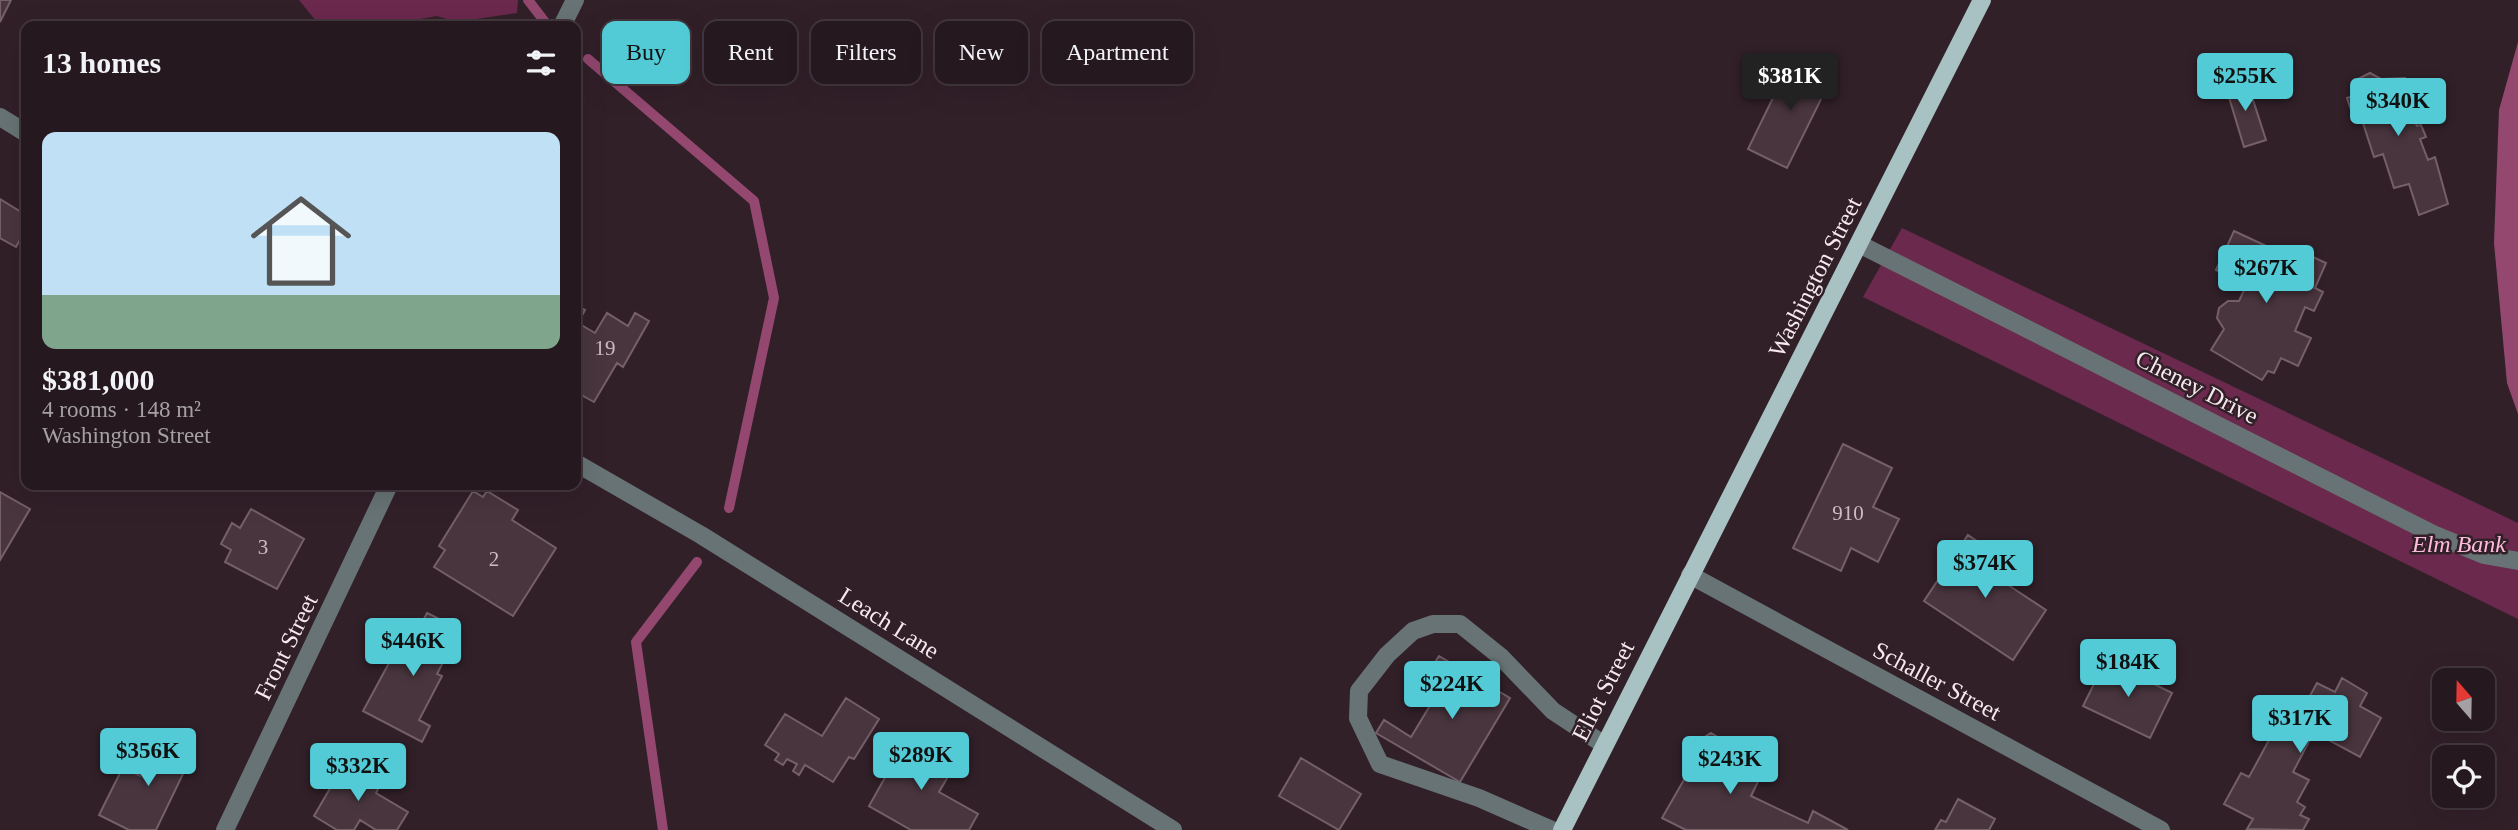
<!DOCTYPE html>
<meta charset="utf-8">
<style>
body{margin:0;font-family:Georgia,serif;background:#2e2128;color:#f1f3f6;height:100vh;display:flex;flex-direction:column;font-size:26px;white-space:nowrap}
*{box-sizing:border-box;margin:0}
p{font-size:23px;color:#a4a0a4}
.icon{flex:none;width:38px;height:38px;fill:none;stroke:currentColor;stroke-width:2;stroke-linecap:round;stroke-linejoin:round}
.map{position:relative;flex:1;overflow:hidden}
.panel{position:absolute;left:21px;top:21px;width:560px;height:469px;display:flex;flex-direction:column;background:#26181f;border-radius:14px;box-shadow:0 7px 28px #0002,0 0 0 2px #42373d}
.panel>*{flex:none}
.guide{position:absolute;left:602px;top:21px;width:665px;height:63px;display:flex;gap:14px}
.needle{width:46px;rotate:340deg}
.tools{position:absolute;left:2432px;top:668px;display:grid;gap:14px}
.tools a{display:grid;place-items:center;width:63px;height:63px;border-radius:14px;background:#26181f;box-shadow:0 7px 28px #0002,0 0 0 2px #42373d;font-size:35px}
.price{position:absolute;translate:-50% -60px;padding:0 16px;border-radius:7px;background:#52cbd7;color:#111;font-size:23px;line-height:46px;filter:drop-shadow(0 2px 4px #0008)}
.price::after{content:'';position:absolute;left:50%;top:42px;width:21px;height:16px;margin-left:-10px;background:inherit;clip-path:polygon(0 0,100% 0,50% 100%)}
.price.selected{background:#222;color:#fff}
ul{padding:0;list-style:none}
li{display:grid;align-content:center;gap:14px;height:371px;padding:0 21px}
li span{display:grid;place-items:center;height:217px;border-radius:14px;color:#555}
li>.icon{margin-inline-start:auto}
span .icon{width:126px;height:126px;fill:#fffc;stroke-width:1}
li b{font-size:30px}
h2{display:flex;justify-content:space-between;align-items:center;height:84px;padding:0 21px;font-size:30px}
.tag{padding:0 24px;border-radius:14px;background:#26181f;box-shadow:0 7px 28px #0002,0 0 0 2px #42373d;font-size:24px;line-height:63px}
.tag.selected{background:#52cbd7;color:#111}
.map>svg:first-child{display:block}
</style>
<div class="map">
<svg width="2518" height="830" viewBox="0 0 2518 830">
<rect width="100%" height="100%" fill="#322029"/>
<path fill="#6b294d" d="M299,0H518L517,13L456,22L437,16L381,26H320Z
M1902,228L2518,523V619L1863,297Z"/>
<path fill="#944870" d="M2518,42V414L2507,383L2494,243L2499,110Z"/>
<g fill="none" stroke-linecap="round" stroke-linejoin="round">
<path stroke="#944870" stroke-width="10" d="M528,0L545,22
M588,59L754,201L774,298L729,508
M663,830L636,642L697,562"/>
</g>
<path fill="#49353e" stroke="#755f69" stroke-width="2" d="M0,0H11L0,22Z
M1793,57L1832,77L1787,168L1748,149Z
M2370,73L2381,79L2405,78L2415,104L2408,107L2417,126L2421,125L2426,137L2420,139L2428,160L2435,157L2448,204L2419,215L2409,184L2394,188L2383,154L2374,157L2361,117L2354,119L2347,98L2357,95L2358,79Z
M2246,78L2266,140L2244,147L2225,84Z
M0,199L26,215V229L16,247L0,238Z
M2234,231L2294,259L2298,250L2326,263L2315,288L2323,292L2314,311L2305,307L2295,331L2311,338L2298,366L2281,358L2274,373L2268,371L2262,380L2211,350L2224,329L2217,318L2219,308L2228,301H2239L2247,284L2216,270Z
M576,305L585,310L578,323L595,333L607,313L628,326L635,313L649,321L623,367L617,363L594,402L576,392Z
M1843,444L1892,468L1873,507L1899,519L1878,562L1851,548L1841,571L1793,548Z
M473,491L483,497L487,491L518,510L512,520L556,548L513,616L434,567L445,550L439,546Z
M0,492L30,509L0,560Z
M251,509L304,539L277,589L225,562L231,550L221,544L232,523L240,528Z
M1968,535L2006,561L1996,577L2046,610L2013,660L1924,601Z
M427,613L460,629L437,674L442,676L419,720L430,726L422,742L363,711L396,650L401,652L412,630L417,632Z
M1439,656L1510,698L1460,782L1376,733L1384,720L1411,737L1440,689L1424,680Z
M2106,660L2172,693L2150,738L2083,706Z
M2342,678L2367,693L2360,706L2381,718L2360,757L2314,732L2293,772L2309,780L2297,802L2305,807L2300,815L2309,819L2303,830L2247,829L2253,819L2224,804L2241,773L2249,777L2288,705L2301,712L2317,683L2335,692Z
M846,698L879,719L854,759L849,757L833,782L805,765L799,775L793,771L797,764L787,759L783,765L775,760L779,754L765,745L785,714L822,736Z
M1711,733L1721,739L1722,745L1765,767L1751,796L1808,823L1813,811L1848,830H1686L1662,818L1701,750L1700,740Z
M160,734L194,751L156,830H129L99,815L123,767L140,776Z
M913,739L956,763L939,792L978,814L969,830H911L869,806L906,740L911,743Z
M1301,758L1361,794L1339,830L1279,796Z
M346,761L382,781L376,793L408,812L397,830H376L360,820L354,830H337L314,816Z
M1958,799L1995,819L1989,830H1935L1941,820L1946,822Z"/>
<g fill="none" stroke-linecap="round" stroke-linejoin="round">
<path stroke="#677374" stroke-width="18" d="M562,26L575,0
M0,117L26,133
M1859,244L2433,534L2484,555L2518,561
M576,463L701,535L1173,830
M1690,575L2161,830
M225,830L389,485
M1552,830L1479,798L1380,764L1358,718L1359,691L1387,655L1413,631L1433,624H1460L1501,657L1553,711L1603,744"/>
<path stroke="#a8c1c3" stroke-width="18" d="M1562,830L1982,0"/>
</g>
<g text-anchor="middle" stroke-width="5" stroke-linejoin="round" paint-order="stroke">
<g font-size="21" fill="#cbbcc2">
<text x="605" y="355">19</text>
<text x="1848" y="520">910</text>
<text x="263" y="554">3</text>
<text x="494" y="566">2</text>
</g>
<g font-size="24" fill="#f6e9ee" stroke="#322029">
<text transform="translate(1815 277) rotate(-63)" y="8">Washington Street</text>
<text transform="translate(2197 387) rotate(27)" y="8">Cheney Drive</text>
<text transform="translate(889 623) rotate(32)" y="8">Leach Lane</text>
<text transform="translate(286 647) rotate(-64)" y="8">Front Street</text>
<text transform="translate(1937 681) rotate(28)" y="8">Schaller Street</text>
<text transform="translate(1603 691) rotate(-63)" y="8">Eliot Street</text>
</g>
<g font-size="24" font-style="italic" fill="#febbdb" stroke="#322029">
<text x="2459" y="552">Elm Bank</text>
</g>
</g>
</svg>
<div class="tools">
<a><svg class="needle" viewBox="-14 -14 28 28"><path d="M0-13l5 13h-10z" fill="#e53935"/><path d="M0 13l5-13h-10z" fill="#a4a0a4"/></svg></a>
<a><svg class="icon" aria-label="locate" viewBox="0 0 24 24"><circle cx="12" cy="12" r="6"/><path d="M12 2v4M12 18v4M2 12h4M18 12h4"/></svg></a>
</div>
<b class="price selected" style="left:1790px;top:113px">$381K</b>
<b class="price" style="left:2245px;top:113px">$255K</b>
<b class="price" style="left:2398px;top:138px">$340K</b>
<b class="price" style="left:2266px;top:305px">$267K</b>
<b class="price" style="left:1985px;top:600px">$374K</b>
<b class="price" style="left:413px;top:678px">$446K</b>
<b class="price" style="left:2128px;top:699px">$184K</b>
<b class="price" style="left:1452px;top:721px">$224K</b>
<b class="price" style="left:2300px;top:755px">$317K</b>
<b class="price" style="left:148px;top:788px">$356K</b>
<b class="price" style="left:921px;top:792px">$289K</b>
<b class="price" style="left:1730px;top:796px">$243K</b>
<b class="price" style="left:358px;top:803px">$332K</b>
<div class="guide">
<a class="tag selected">Buy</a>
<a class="tag">Rent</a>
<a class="tag">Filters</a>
<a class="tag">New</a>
<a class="tag">Apartment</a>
</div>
<section class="panel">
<h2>13 homes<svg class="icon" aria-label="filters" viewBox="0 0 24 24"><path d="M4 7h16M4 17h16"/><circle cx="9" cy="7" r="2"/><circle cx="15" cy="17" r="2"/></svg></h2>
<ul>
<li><span style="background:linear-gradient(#bfe0f5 75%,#7fa58c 0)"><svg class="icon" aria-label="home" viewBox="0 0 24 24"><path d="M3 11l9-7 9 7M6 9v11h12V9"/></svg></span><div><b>$381,000</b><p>4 rooms · 148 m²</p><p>Washington Street</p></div></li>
</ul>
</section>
</div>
